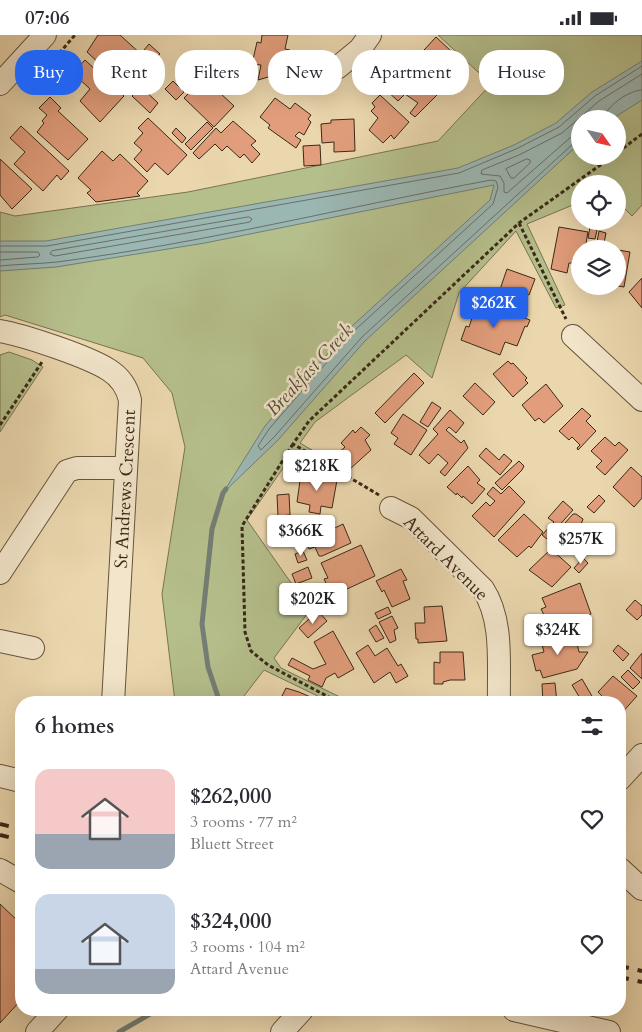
<!DOCTYPE html>
<meta charset="utf-8">
<style>
body{margin:0;font-family:Cardo,serif;background:#f7f7f7;color:#2b2b33;height:100vh;display:flex;flex-direction:column;font-size:19px;white-space:nowrap}
*{box-sizing:border-box;margin:0}
p{font-size:16px;color:#7c7c81}
.icon{flex:none;width:28px;height:28px;fill:none;stroke:currentColor;stroke-width:2;stroke-linecap:round;stroke-linejoin:round}
.map{position:relative;flex:1;overflow:hidden}
.details{position:absolute;left:15px;top:661px;width:611px;height:320px;display:flex;flex-direction:column;background:#fff;border-radius:20px;box-shadow:0 5px 20px #0002}
.details>*{flex:none}
.banner{position:absolute;left:15px;top:15px;width:612px;height:45px;display:flex;gap:10px}
.needle{width:32px;rotate:124deg}
.controls{position:absolute;left:571px;top:75px;display:grid;gap:10px}
.controls a{display:grid;place-items:center;width:55px;height:55px;border-radius:50%;background:#fff;box-shadow:0 5px 20px #0002;font-size:25px}
.price{position:absolute;translate:-50% -42px;padding:0 11px;border-radius:5px;background:#fff;color:#222;font-size:16px;line-height:32px;filter:drop-shadow(0 1px 2px #0008)}
.price::after{content:'';position:absolute;left:50%;top:30px;width:15px;height:11px;margin-left:-8px;background:inherit;clip-path:polygon(0 0,100% 0,50% 100%)}
.price.active{background:#2563eb;color:#fff}
ul{padding:0;list-style:none}
li{display:flex;align-items:center;gap:15px;height:125px;padding:0 20px}
li span{display:grid;place-items:center;flex:none;width:140px;height:100px;border-radius:15px;color:#555}
li>.icon{margin-inline-start:auto}
span .icon{width:60px;height:60px;fill:#fffc;stroke-width:1}
li b{font-size:21px}
h2{display:flex;justify-content:space-between;align-items:center;height:60px;padding:0 20px;font-size:21px}
.tag{padding:0 18px;border-radius:20px;background:#fff;box-shadow:0 5px 20px #0002;font-size:18px;line-height:45px}
.tag.active{background:#2563eb;color:#fff}
.status{display:flex;justify-content:space-between;align-items:center;height:35px;padding:0 25px;background:#fff;direction:ltr}
.status svg{height:14px;fill:currentColor}
.map>svg:first-child{display:block}
</style>
<div class="status"><b>07:06</b><svg viewBox="0 0 49 12"><path d="M0 12V9h3v3zM5 12V6h3v6zM10 12V3h3v9zM15 12V0h3v12zM26 1h20v11H26zM47 4h2v5h-2z"/></svg></div>
<div class="map">
<svg width="642" height="997" viewBox="0 0 642 997">
<rect width="100%" height="100%" fill="#ebd7ae"/>
<filter id="stains"><feTurbulence type="fractalNoise" baseFrequency=".004" numOctaves="4"/><feColorMatrix values="0 0 0 0 .2 0 0 0 0 .09 0 0 0 0 .02 0 0 0 .5 -.17"/></filter>
<radialGradient id="worn" r=".72"><stop offset=".6" stop-color="#630" stop-opacity="0"/><stop offset="1" stop-color="#630" stop-opacity=".3"/></radialGradient>
<path fill="#b5bf8c" stroke="#787452" fill-rule="evenodd" d="M438,0H642V170L632,181L618,167V149H580V167L527,189L565,270L556,273L516,196L459,258L432,343L406,320L315,387L300,408L344,434L339,442L295,416L247,485L310,575L274,623L281,633L348,666L330,667L264,635L244,661L246,667H175L162,559L185,412L172,358L143,323L5,280L0,282V177L15,181L188,157L438,106L491,49ZM580,84H618V121H580Z
M9,317L32,325L43,332L0,397V320Z"/>
<path fill="#9bb7b3" stroke="#747e75" d="M642,26V65L612,84H580V108L365,306L278,405L223,458L265,391L351,292L490,165L494,150L205,208L56,232L0,236V206H46L458,133L514,110L556,88L592,57Z"/>
<g fill="none" stroke-linecap="round" stroke-linejoin="round">
<path stroke="#6a7065" stroke-width="1" d="M604,84C605,71 630,55 642,55
M580,99L571,102L507,158L504,157V148L500,141L481,139L482,135L519,120L562,98L599,66L642,39
M527,124L530,125V128L514,143H511L506,134Z
M249,182L252,184L250,187L55,221L50,219L52,216Z
M0,211H47L459,138L516,114L559,92L595,61L642,31
M0,217H38L40,220L38,222L0,225
M0,231C19,229 38,229 57,227C203,208 346,172 491,145L496,146L498,152L493,169L355,295L269,394L258,411L261,415L274,402L362,302L575,107L580,105"/>
<path stroke="#747e75" stroke-width="5" d="M220,668L208,632L202,589L212,494L223,458L226,454
M119,997L157,975"/>
</g>
<path fill="#e29e7c" stroke="#3a2917" d="M98,0H120L144,22L120,48L87,17Z
M262,0H288L285,14L290,15L287,29L282,28L281,35L276,34L275,40L258,45L261,30L252,29L257,7L261,8Z
M436,2L467,31L444,55L413,27Z
M149,9L160,19L154,25L144,15Z
M226,18L238,21L236,30L224,27Z
M85,25L124,61L100,87L80,66L90,54L73,38Z
M412,33L441,56L415,82L410,78L418,68L405,59L398,66L386,55L395,45L398,48Z
M204,43L234,71L214,92L184,63Z
M173,46L184,57L176,65L165,54Z
M141,52L158,68L150,78L132,61Z
M380,60L409,87L394,104L391,100L383,108L369,95L378,83L371,76L375,72L372,68Z
M50,62L61,73L58,76L88,104L68,125L37,97L44,88L42,86L47,80L39,73Z
M275,63L290,74L295,68L311,80L308,84L311,87L304,100L299,97L295,101L301,105L296,113L268,93L270,90L260,82Z
M148,83L187,120L168,140L155,128L147,137L134,124L142,115L134,108L143,98L138,93Z
M354,84L355,116L334,117V107L322,108L321,89L331,88V85Z
M233,86L256,106L251,110L260,119L252,128L244,119L240,123L227,111L222,116L215,109L199,124L193,118L216,93L221,98Z
M207,87L213,93L191,115L185,109Z
M21,91L69,136L61,145L57,140L43,156L14,129L25,117L10,103Z
M176,93L186,103L182,108L172,98Z
M320,110L321,130L304,131L303,111Z
M102,116L113,126L120,119L148,146L137,158L140,161L96,167L87,158L91,155L78,143Z
M0,124L32,154L12,174L0,160Z
M591,186H599L595,204L588,203Z
M559,192L588,197L585,214H580V225L573,224L572,228H569L567,238L551,234Z
M599,196L606,198L604,208L597,207Z
M618,215L630,217L624,252L618,251Z
M507,234L535,244L529,260L515,255L510,268L497,263Z
M642,243V273L629,257Z
M494,263L506,267L504,272L492,268Z
M483,268L530,285L527,292L525,291L517,311L505,307L500,320L461,305L466,291L469,292L474,277L479,279Z
M508,326L511,329L513,328L527,343L525,345L528,348L513,362L493,339Z
M414,338L424,348L385,388L375,378Z
M475,348L495,367L483,380L463,361Z
M546,349L563,371L544,388L539,383L535,386L522,370Z
M432,367L441,373L428,392L420,387Z
M582,373L591,381L586,386L596,396L578,415L577,413L580,410L572,402L569,405L559,396Z
M450,375L464,388L456,398L449,392L446,395L461,408L464,405L468,413L445,441L440,437L448,428L438,419L429,429L419,420L438,399L433,394Z
M403,379L427,395L411,420L394,409L398,403L391,398Z
M361,392L370,400L365,405L371,415L350,434L336,420L345,412L341,408L353,395L355,398Z
M605,402L615,411L619,407L628,415L605,440L596,432L602,426L591,416Z
M486,413L499,425L504,419L512,426L500,440L479,421Z
M519,426L524,431L522,435L502,455L495,448Z
M468,431L480,445L477,448L485,454L472,469L463,461L462,463L457,458L456,460L447,452Z
M631,432L642,442V463L634,472L613,452Z
M301,439L337,445L332,473L321,471L320,479L309,477L310,470L297,467Z
M509,451L525,467L494,502L472,481L486,467L490,471L495,466L487,459L493,452L501,459Z
M289,459L290,480L278,481L277,460Z
M599,460L605,466L594,478L587,472Z
M563,466L573,475L547,504L542,500L554,487L548,483Z
M524,479L543,497L531,513L529,511L517,522L498,505Z
M573,479H576L583,484L582,487L554,515L547,508Z
M308,487L310,495L298,499L296,491Z
M343,489L351,508L322,521H319L315,512L309,514L306,507Z
M593,498L604,508L597,516L586,506Z
M361,510L375,541L332,561L324,544L328,543L321,528Z
M551,514L571,532L552,552L529,535Z
M303,516L307,525L298,528L295,519Z
M583,523L588,528L579,538L574,533Z
M308,532L312,543L296,549L292,539Z
M401,534L407,545L403,546L410,564L392,572L384,555L382,557L376,546Z
M580,548L591,579L539,600L535,591L547,586L541,574L546,572L542,563Z
M635,565L642,571V580L637,585L626,575Z
M442,571L447,606L418,608V604H416L415,588H425L424,572Z
M388,572L391,578L378,584L375,578Z
M318,576L327,586L308,603L299,593Z
M392,581L398,593L394,595L396,605L390,608L379,587Z
M587,587L590,594L572,601L569,593Z
M376,590L384,603L376,607L369,595Z
M333,596L354,634L338,643L335,638L326,643L322,652L308,645L310,641L288,630L292,623L313,634L326,629L314,607Z
M568,596L570,606L576,604L579,617H588L577,634L543,643L540,635L536,636L532,620L544,617L541,606Z
M368,610L375,621L387,613L398,631L401,629L408,641L396,648L390,637L374,648L356,618Z
M618,610L629,619L623,626L613,616Z
M440,617H463L465,645H450L443,647V649H434V627L440,628Z
M642,618V644L630,633Z
M628,635L640,647L633,654L621,642Z
M613,641L637,661L620,680V668H606L607,666L598,657Z
M582,644L596,668H583L572,650Z
M555,648L557,668H543L542,649Z
M286,653L299,657L324,668H293V666L282,661Z
M0,869L21,889V965L0,988Z"/>
<g fill="none" stroke-linecap="round" stroke-linejoin="round">
<g stroke="#66543d" stroke-width="24">
<path id="minor" d="M337,33L360,14L370,0
M0,49L45,0
M0,296C24,300 89,322 109,335C120,342 127,352 130,365L113,668
M573,301L642,365
M391,473L411,483L483,554C504,586 498,631 499,668
M0,538L67,436L77,433H126
M0,606L33,613
M0,741L21,746
M620,744L642,720
M620,834L642,854
M0,835L21,847
M514,975L609,997
M37,997L57,975
M282,997L302,975"/>
</g>
<path stroke="#3a2917" stroke-width="3" stroke-dasharray="4 2.5" stroke-linecap="butt" d="M55,23L75,0
M618,117L642,99
M519,188L566,284
M0,390L42,327
M293,409L242,491L245,597L251,616L268,630L340,668
M379,460L293,409L309,386L519,188L613,121"/>
<use href="#minor" stroke="#f2e5ca" stroke-width="22"/>
<path stroke="#3a2917" stroke-width="4" stroke-dasharray="9 9" stroke-linecap="butt" d="M0,789L21,794
M0,800L21,805
M620,931L642,936
M620,942L642,947"/>
</g>
<g text-anchor="middle" stroke-width="5" stroke-linejoin="round" paint-order="stroke">
<g font-size="18" fill="#3a2917" stroke="#f2e5ca">
<text transform="translate(125 454) rotate(-87)" y="6">St Andrews Crescent</text>
<text transform="translate(446 523) rotate(45)" y="6">Attard Avenue</text>
</g>
<g font-size="19" font-style="italic" fill="#524c3e" stroke="#f2e5ca">
<text transform="translate(309 334) rotate(-47)" y="7">Breakfast Creek</text>
</g>
</g>
<rect width="100%" height="100%" filter="url(#stains)"/>
<rect width="100%" height="100%" fill="url(#worn)"/>
</svg>
<div class="controls">
<a><svg class="needle" viewBox="-14 -14 28 28"><path d="M0-13l5 13h-10z" fill="#e53935"/><path d="M0 13l5-13h-10z" fill="#7c7c81"/></svg></a>
<a><svg class="icon" aria-label="locate" viewBox="0 0 24 24"><circle cx="12" cy="12" r="6"/><path d="M12 2v4M12 18v4M2 12h4M18 12h4"/></svg></a>
<a><svg class="icon" aria-label="layers" viewBox="0 0 24 24"><path d="M12 4l9 5-9 5-9-5zM3 14l9 5 9-5"/></svg></a>
</div>
<b class="price active" style="left:494px;top:294px">$262K</b>
<b class="price" style="left:317px;top:457px">$218K</b>
<b class="price" style="left:301px;top:522px">$366K</b>
<b class="price" style="left:581px;top:530px">$257K</b>
<b class="price" style="left:313px;top:590px">$202K</b>
<b class="price" style="left:558px;top:621px">$324K</b>
<div class="banner">
<a class="tag active">Buy</a>
<a class="tag">Rent</a>
<a class="tag">Filters</a>
<a class="tag">New</a>
<a class="tag">Apartment</a>
<a class="tag">House</a>
</div>
<section class="details">
<h2>6 homes<svg class="icon" aria-label="filters" viewBox="0 0 24 24"><path d="M4 7h16M4 17h16"/><circle cx="9" cy="7" r="2"/><circle cx="15" cy="17" r="2"/></svg></h2>
<ul>
<li><span style="background:linear-gradient(#f6c9c9 65%,#9aa5b1 0)"><svg class="icon" aria-label="home" viewBox="0 0 24 24"><path d="M3 11l9-7 9 7M6 9v11h12V9"/></svg></span><div><b>$262,000</b><p>3 rooms · 77 m²</p><p>Bluett Street</p></div><svg class="icon" aria-label="heart" viewBox="0 0 24 24"><path d="M12 20l-8-8c-3-5 5-10 8-4 3-6 11-1 8 4z"/></svg></li>
<li><span style="background:linear-gradient(#c9d6e8 75%,#9aa5b1 0)"><svg class="icon" aria-label="home" viewBox="0 0 24 24"><path d="M3 11l9-7 9 7M6 9v11h12V9"/></svg></span><div><b>$324,000</b><p>3 rooms · 104 m²</p><p>Attard Avenue</p></div><svg class="icon" aria-label="heart" viewBox="0 0 24 24"><path d="M12 20l-8-8c-3-5 5-10 8-4 3-6 11-1 8 4z"/></svg></li>
</ul>
</section>
</div>
